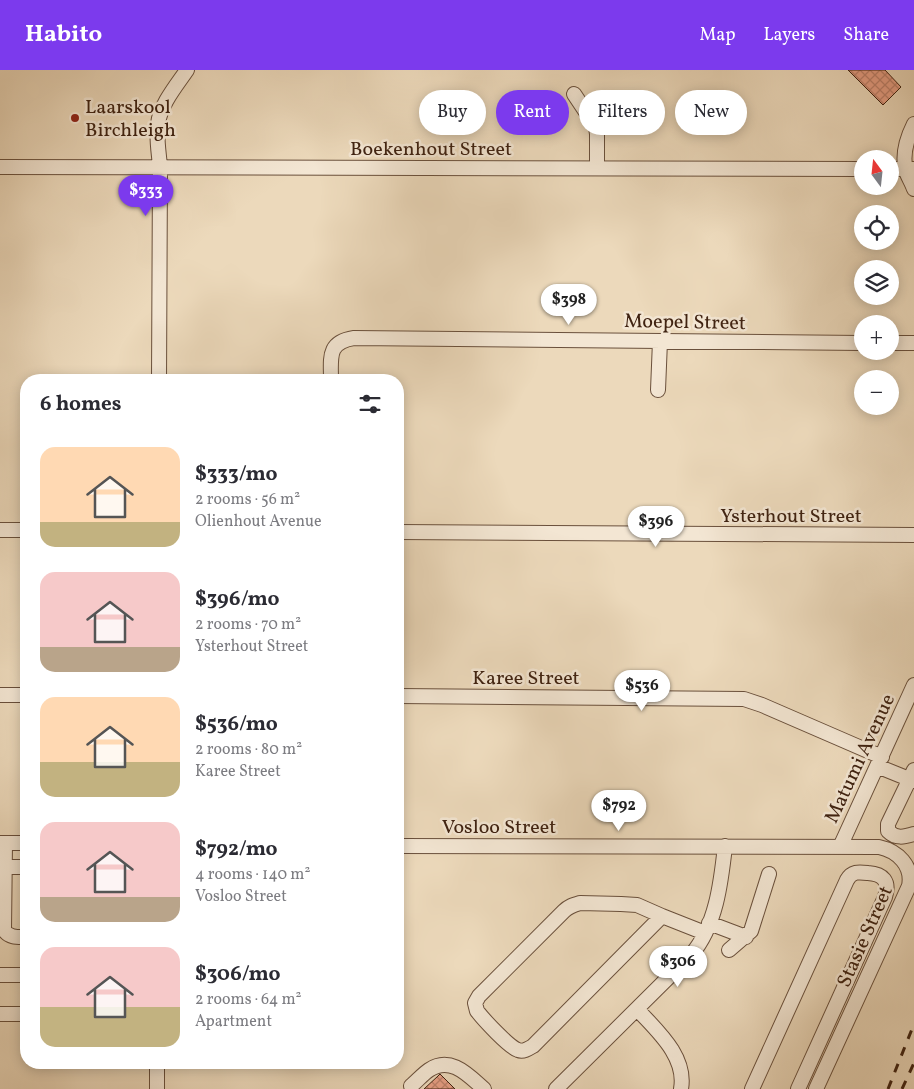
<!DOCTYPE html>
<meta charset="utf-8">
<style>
body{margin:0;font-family:Vollkorn,serif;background:#f2f2f3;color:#2b2b33;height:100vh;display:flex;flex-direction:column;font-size:19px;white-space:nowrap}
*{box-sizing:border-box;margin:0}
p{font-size:16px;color:#7c7c81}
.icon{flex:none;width:28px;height:28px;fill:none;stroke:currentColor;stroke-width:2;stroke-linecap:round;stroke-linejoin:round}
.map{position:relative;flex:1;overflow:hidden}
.panel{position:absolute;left:20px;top:304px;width:384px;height:695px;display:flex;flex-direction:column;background:#fff;border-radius:20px;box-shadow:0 2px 12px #0003}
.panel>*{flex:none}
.hud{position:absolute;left:419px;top:20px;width:420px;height:45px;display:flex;gap:10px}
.needle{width:32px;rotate:345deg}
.fabs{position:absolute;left:854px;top:80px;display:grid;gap:10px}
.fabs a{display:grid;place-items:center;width:45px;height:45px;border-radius:50%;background:#fff;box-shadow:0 2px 12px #0003;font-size:25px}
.price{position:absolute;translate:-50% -42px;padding:0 11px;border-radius:18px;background:#fff;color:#222;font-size:16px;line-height:32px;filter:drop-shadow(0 1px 2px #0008)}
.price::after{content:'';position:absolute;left:50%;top:30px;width:15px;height:11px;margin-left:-8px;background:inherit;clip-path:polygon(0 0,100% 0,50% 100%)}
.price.on{background:#7c3aed;color:#fff}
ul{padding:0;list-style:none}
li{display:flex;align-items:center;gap:15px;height:125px;padding:0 20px}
li span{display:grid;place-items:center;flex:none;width:140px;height:100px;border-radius:15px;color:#555}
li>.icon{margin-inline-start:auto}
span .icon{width:60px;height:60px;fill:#fffc;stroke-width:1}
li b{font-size:21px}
h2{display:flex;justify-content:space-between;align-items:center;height:60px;padding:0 20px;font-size:21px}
.pill{padding:0 18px;border-radius:22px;background:#fff;box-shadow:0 2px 12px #0003;font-size:18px;line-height:45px}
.pill.on{background:#7c3aed;color:#fff}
header{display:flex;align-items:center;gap:30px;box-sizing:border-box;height:70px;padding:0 25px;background:#7c3aed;color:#fff}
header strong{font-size:24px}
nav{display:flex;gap:28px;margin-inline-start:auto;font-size:18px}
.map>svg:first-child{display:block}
</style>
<header>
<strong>Habito</strong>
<nav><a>Map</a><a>Layers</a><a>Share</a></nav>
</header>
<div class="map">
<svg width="914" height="1019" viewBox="0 0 914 1019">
<defs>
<pattern id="building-cross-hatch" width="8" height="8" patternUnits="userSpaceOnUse" patternTransform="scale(1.25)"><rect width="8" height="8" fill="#e79f85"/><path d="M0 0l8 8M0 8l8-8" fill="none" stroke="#bd816b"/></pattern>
</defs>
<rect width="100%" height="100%" fill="#ecd9bb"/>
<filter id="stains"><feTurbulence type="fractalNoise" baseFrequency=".004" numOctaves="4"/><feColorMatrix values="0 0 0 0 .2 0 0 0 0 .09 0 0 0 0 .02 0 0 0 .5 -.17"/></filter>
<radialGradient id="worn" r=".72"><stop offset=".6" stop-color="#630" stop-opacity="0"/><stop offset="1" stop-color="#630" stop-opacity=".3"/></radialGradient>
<path fill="url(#building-cross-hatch)" stroke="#3f2211" d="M848,0H885L901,17L883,35Z
M440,1004L455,1019H424L438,1006Z"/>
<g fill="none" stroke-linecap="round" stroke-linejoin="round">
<g stroke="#6a503c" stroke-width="16">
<path id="minor" d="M574,24L596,57L597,64V98
M914,54C907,68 902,86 906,101C908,107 912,113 914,119
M0,97L862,99
M890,99H913
M890,273H914
M159,310L160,97C159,83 156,68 158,54C160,35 176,16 187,0
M331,310C331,288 327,272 354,268L862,273
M658,320L660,271
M0,460H26
M398,462L914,465
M0,625H26
M398,626L744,629L762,635L882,687
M877,696L914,711
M914,700L888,754V761C896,769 904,767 914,764
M0,773H26
M5,773L4,860C9,868 18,867 26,867
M398,776L879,777C898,781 913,796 909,816L816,1019
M840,777L914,615
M4,797H26
M662,846L533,976C528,979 523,982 518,980C509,977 484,950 477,941L475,933L479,926L564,841C569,836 573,835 580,833L621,834L637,835L662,846L705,863
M709,853L746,867
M729,880L751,861L769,804
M0,905H26
M637,939C656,960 687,986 681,1019
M0,944H26
M411,1016C417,1011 423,1004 429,1000C451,985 469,1006 484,1019
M157,1019V992
M556,1019L691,885C716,856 721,813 725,776
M752,1019L847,810C852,801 859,802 868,803C883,804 890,811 885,827L798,1019"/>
</g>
<use href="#minor" stroke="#f3e6d3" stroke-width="14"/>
<path stroke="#3f2211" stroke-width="3" stroke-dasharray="9 9" stroke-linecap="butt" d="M888,1019L914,954
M902,1019L914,993"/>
</g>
<circle fill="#8f2418" stroke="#f3e6d3" stroke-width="2" cx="75" cy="48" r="5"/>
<g text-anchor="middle" stroke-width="5" stroke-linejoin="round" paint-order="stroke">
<g font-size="20" fill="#3f2211" stroke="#f3e6d3" text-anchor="start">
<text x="85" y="43">Laarskool<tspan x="85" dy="23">Birchleigh</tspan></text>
</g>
<g font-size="20" fill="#3f2211" stroke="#f3e6d3">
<text x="431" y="85">Boekenhout Street</text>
<text transform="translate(685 251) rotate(1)" y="7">Moepel Street</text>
<text x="791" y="452">Ysterhout Street</text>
<text x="526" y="614">Karee Street</text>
<text transform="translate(859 688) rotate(-65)" y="7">Matumi Avenue</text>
<text x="499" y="763">Vosloo Street</text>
<text transform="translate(864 866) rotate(-66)" y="7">Stasie Street</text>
</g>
</g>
<rect width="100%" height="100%" filter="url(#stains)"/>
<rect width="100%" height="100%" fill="url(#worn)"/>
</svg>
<div class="fabs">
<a><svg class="needle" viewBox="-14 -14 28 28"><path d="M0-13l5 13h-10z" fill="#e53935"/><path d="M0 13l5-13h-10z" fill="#7c7c81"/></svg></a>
<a><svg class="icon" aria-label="locate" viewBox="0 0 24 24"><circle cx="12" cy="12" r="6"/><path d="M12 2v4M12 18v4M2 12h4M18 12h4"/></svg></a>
<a><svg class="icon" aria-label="layers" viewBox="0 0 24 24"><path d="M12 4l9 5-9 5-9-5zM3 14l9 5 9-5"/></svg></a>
<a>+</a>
<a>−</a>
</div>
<b class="price on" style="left:146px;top:147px">$333</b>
<b class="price" style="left:569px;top:256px">$398</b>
<b class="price" style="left:656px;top:478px">$396</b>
<b class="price" style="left:642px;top:642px">$536</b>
<b class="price" style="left:619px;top:762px">$792</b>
<b class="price" style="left:678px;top:918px">$306</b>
<div class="hud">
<a class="pill">Buy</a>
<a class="pill on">Rent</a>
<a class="pill">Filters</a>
<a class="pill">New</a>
</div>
<section class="panel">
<h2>6 homes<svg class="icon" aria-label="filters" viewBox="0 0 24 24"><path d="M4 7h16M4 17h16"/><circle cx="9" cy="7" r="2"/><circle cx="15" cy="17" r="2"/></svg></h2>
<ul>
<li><span style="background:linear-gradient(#ffd9b3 75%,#c2b280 0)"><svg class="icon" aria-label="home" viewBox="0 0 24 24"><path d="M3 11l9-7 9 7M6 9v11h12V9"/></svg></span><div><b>$333/mo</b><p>2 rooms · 56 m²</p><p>Olienhout Avenue</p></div></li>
<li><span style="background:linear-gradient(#f6c9c9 75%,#b9a48a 0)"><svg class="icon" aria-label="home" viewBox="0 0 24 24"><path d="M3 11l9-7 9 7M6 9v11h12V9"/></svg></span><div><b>$396/mo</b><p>2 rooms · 70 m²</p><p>Ysterhout Street</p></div></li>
<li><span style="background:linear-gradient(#ffd9b3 65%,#c2b280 0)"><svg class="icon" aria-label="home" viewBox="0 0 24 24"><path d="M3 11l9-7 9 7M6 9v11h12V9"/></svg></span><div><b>$536/mo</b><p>2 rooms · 80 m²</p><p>Karee Street</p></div></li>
<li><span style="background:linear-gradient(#f6c9c9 75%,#b9a48a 0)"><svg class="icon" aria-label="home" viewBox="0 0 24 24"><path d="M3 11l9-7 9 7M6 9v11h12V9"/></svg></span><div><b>$792/mo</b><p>4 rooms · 140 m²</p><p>Vosloo Street</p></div></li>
<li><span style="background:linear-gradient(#f6c9c9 60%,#c2b280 0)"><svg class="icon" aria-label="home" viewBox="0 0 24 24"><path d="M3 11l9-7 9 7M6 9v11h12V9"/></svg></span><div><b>$306/mo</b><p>2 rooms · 64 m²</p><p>Apartment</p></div></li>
</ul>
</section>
</div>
